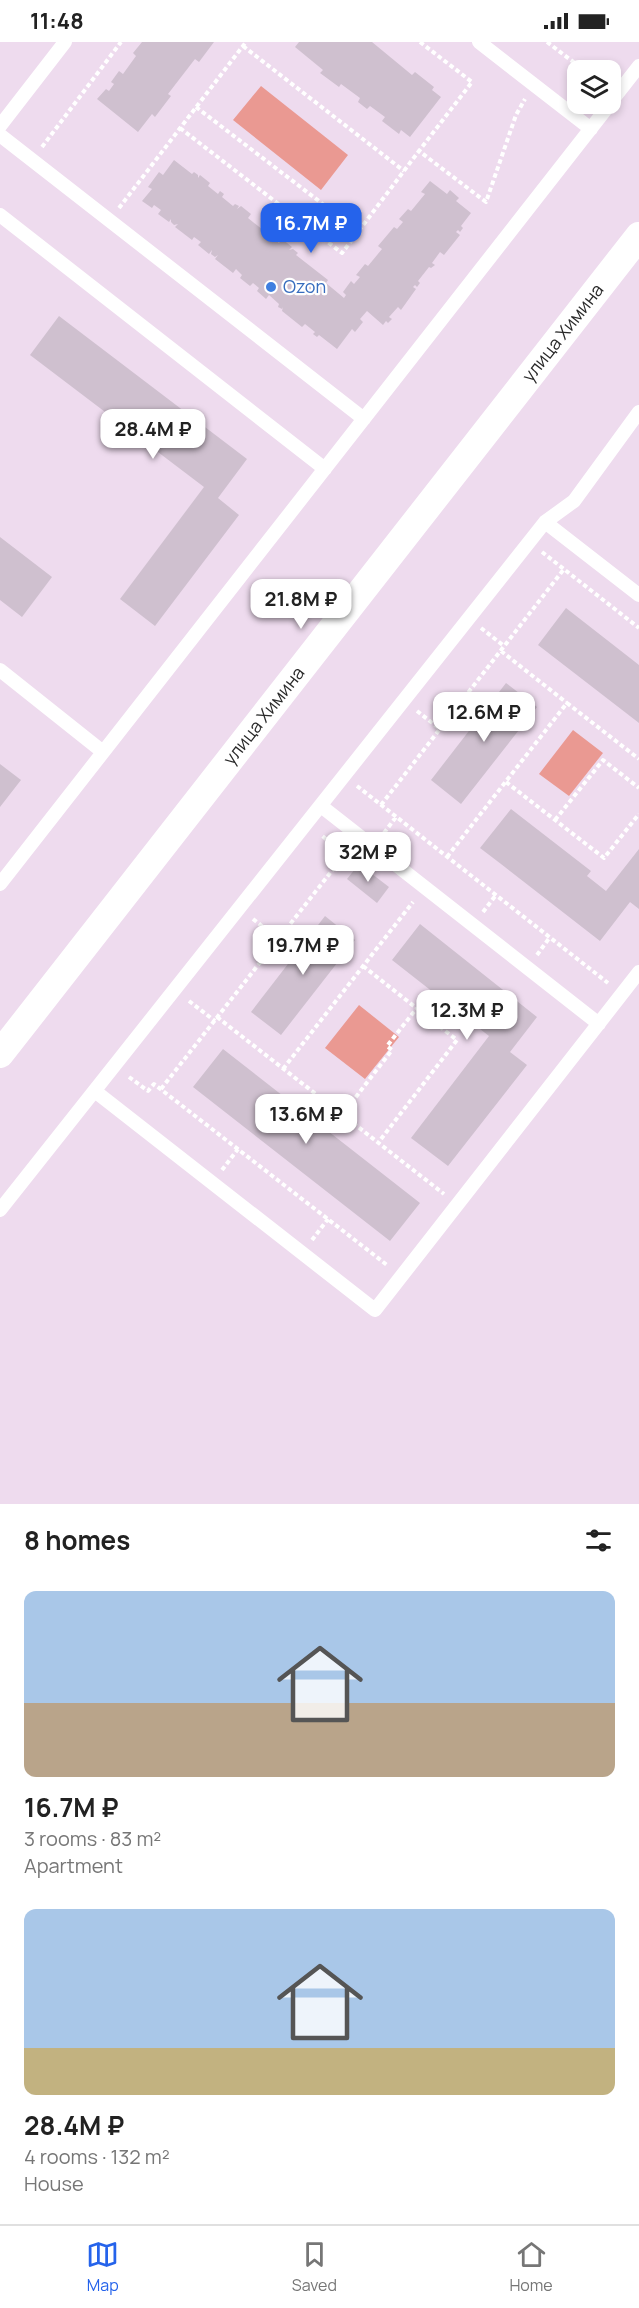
<!DOCTYPE html>
<meta charset="utf-8">
<style>
body{margin:0;font-family:Manrope,sans-serif;background:#f2f2f2;color:#222;height:100vh;display:flex;flex-direction:column;font-size:22px;white-space:nowrap}
*{box-sizing:border-box;margin:0}
p{font-size:20px;color:#767676}
.icon{flex:none;width:33px;height:33px;fill:none;stroke:currentColor;stroke-width:2;stroke-linecap:round;stroke-linejoin:round}
.map{position:relative;height:1462px;overflow:hidden}
.panel{display:flex;flex-direction:column;background:#fff;flex:1}
.panel>*{flex:none}
.fabs{position:absolute;left:567px;top:18px;display:grid;gap:12px}
.fabs a{display:grid;place-items:center;width:54px;height:54px;border-radius:12px;background:#fff;box-shadow:0 3px 9px #0003;font-size:30px}
.price{position:absolute;translate:-50% -51px;padding:0 14px;border-radius:12px;background:#fff;color:#222;font-size:20px;line-height:39px;filter:drop-shadow(0 2px 3px #0008)}
.price::after{content:'';position:absolute;left:50%;top:36px;width:18px;height:14px;margin-left:-9px;background:inherit;clip-path:polygon(0 0,100% 0,50% 100%)}
.price.active{background:#2563eb;color:#fff}
ul{padding:0;list-style:none}
li{display:grid;align-content:center;gap:12px;height:318px;padding:0 24px}
li span{display:grid;place-items:center;height:186px;border-radius:12px;color:#555}
li>.icon{margin-inline-start:auto}
span .icon{width:108px;height:108px;fill:#fffc;stroke-width:1}
li b{font-size:26px}
h2{display:flex;justify-content:space-between;align-items:center;height:72px;padding:0 24px;font-size:26px}
.status{display:flex;justify-content:space-between;align-items:center;height:42px;padding:0 30px;background:#fff;direction:ltr}
.status svg{height:16px;fill:currentColor}
.tab-bar{display:flex;justify-content:space-around;align-items:center;height:84px;border-top:2px solid #e0e0e0;background:#fff;font-size:16px;color:#767676}
.tab-bar a{display:grid;justify-items:center;gap:3px}
.tab-bar .active{color:#2563eb}
.map>svg:first-child{display:block}
</style>
<div class="status"><b>11:48</b><svg viewBox="0 0 49 12"><path d="M0 12V9h3v3zM5 12V6h3v6zM10 12V3h3v9zM15 12V0h3v12zM26 1h20v11H26zM47 4h2v5h-2z"/></svg></div>
<div class="map">
<svg width="639" height="1462" viewBox="0 0 639 1462">
<rect width="100%" height="100%" fill="#eedbee"/>
<path fill="#ea9992" d="M261,44L348,113L321,148L233,78Z
M573,688L603,711L569,754L539,732Z
M359,963L399,995L365,1037L325,1006Z"/>
<path fill="#cfc0cf" d="M142,0H214L199,20L195,17L168,52L171,54L155,75L152,72L138,90L97,57L106,47L109,49L114,42L111,40L119,29L123,32L136,14L133,11Z
M299,0H372L412,33L415,30L434,45L432,48L441,55L410,95L401,88L399,92L382,79L385,75L370,64L367,67L358,60L360,56L341,42L339,45L320,31L323,28L295,5Z
M174,118L192,132L194,130L198,133V136L200,133L210,141L208,144L218,152L220,149L224,152L222,155L233,164L235,162L239,164L237,167L241,164L251,172L248,176L279,201L282,197L292,205L289,208L293,207L298,211L296,213L328,238L326,241L344,256L346,253L343,250L351,239L354,242L360,235L356,233L365,222L368,224L382,207L378,204L394,185L397,187L403,180L399,177L408,167L411,169L425,152L421,150L430,139L447,152L450,148L459,156L456,159L471,171L461,184L463,186L460,190L458,188L456,190L460,193L444,213L440,210L432,221L435,223L431,226L429,225L418,239L420,241L417,245L415,243L413,245L416,247L401,268L398,265L389,275L392,277L388,281L386,279L383,283L367,269L360,277L363,280L355,290L352,287L337,307L319,293L317,295L313,292L315,290L305,282L302,285L282,269L283,265L282,267L278,265L279,262L269,253L266,257L257,249L259,246L253,241L250,244L240,236L242,233L236,227L233,231L215,217L218,213L215,215L211,212L212,208L209,212L198,203L201,200L194,195L192,198L175,185L178,182L174,183L171,180V177L169,180L158,172L161,168L154,163L152,166L142,159L152,147L148,145L159,130L163,133Z
M59,274L247,417L218,456L239,473L155,584L120,557L204,445L30,313Z
M0,495L52,535L22,575L0,558Z
M566,566L639,623V681L538,603Z
M506,641L537,665L461,762L431,738Z
M0,722L21,738L0,765Z
M511,767L591,829L587,834L606,849L639,807V867L630,860L600,899L501,822L480,806Z
M359,822L389,845L377,861L347,837Z
M325,874L355,898L281,993L251,970Z
M420,882L537,975L510,1010L527,1023L448,1124L411,1096L489,994L392,918Z
M223,1007L420,1161L390,1199L193,1045Z"/>
<g fill="none" stroke-linecap="round" stroke-linejoin="round">
<path stroke="#fff" stroke-width="4" stroke-dasharray="4.5 3" stroke-linecap="butt" d="M420,0L472,40L419,109L486,160L516,73L525,57
M547,0L584,28
M243,4L404,129
M196,65L358,189
M180,86L342,211L419,109
M42,105L121,0
M119,166L246,0
M542,510L639,586
M481,586L504,604
M501,609L567,661
M417,669L440,687
M506,740L604,816L639,772
M357,744L608,941
M381,763L564,527
M555,778L603,718L639,746
M384,791L396,775
M345,812L354,819L359,817
M447,815L567,661L639,717
M483,870L496,853
M253,877L278,897
M537,913L550,895
M363,924L457,998L378,1101
M189,959L215,979
M217,975L444,1152
M283,1027L413,860
M129,1035L148,1049L154,1042L387,1223
M161,1047L345,812L321,793
M342,1073L392,1008L387,1004L417,966
M222,1128L238,1107
M312,1198L328,1177"/>
<path stroke="#fff" stroke-width="14" d="M479,0L591,87
M610,61L639,24
M0,84L65,0
M0,93L364,377
M0,173L325,427
M545,480L639,553
M0,628L103,710
M321,764L599,982
M0,842L610,62
M96,1050L375,1268L639,930
M0,1168L545,480L574,459L639,370"/>
<path stroke="#fff" stroke-width="28" d="M0,1012L639,194"/>
</g>
<circle fill="#3f7fe0" stroke="#fff" stroke-width="2" cx="271" cy="245" r="6"/>
<g text-anchor="middle" stroke-width="4.5" stroke-linejoin="round" paint-order="stroke">
<g font-size="18" fill="#366cbe" stroke="#fff" text-anchor="start">
<text x="283" y="251">Ozon</text>
</g>
<g font-size="18" fill="#2a2a2a" stroke="#fff">
<text transform="translate(563 291) rotate(-52)" y="6">улица Химина</text>
<text transform="translate(264 674) rotate(-52)" y="6">улица Химина</text>
</g>
</g>
</svg>
<div class="fabs">
<a><svg class="icon" aria-label="layers" viewBox="0 0 24 24"><path d="M12 4l9 5-9 5-9-5zM3 14l9 5 9-5"/></svg></a>
</div>
<b class="price active" style="left:311px;top:212px">16.7M ₽</b>
<b class="price" style="left:153px;top:418px">28.4M ₽</b>
<b class="price" style="left:301px;top:588px">21.8M ₽</b>
<b class="price" style="left:484px;top:701px">12.6M ₽</b>
<b class="price" style="left:368px;top:841px">32M ₽</b>
<b class="price" style="left:303px;top:934px">19.7M ₽</b>
<b class="price" style="left:467px;top:999px">12.3M ₽</b>
<b class="price" style="left:306px;top:1103px">13.6M ₽</b>
</div>
<section class="panel">
<h2>8 homes<svg class="icon" aria-label="filters" viewBox="0 0 24 24"><path d="M4 7h16M4 17h16"/><circle cx="9" cy="7" r="2"/><circle cx="15" cy="17" r="2"/></svg></h2>
<ul>
<li><span style="background:linear-gradient(#a9c7e8 60%,#b9a48a 0)"><svg class="icon" aria-label="home" viewBox="0 0 24 24"><path d="M3 11l9-7 9 7M6 9v11h12V9"/></svg></span><div><b>16.7M ₽</b><p>3 rooms · 83 m²</p><p>Apartment</p></div></li>
<li><span style="background:linear-gradient(#a9c7e8 75%,#c2b280 0)"><svg class="icon" aria-label="home" viewBox="0 0 24 24"><path d="M3 11l9-7 9 7M6 9v11h12V9"/></svg></span><div><b>28.4M ₽</b><p>4 rooms · 132 m²</p><p>House</p></div></li>
</ul>
</section>
<nav class="tab-bar">
<a class="active"><svg class="icon" aria-label="map" viewBox="0 0 24 24"><path d="M3 6l6-2 6 2 6-2v14l-6 2-6-2-6 2zM9 4v14M15 6v14"/></svg>Map</a>
<a><svg class="icon" aria-label="saved" viewBox="0 0 24 24"><path d="M7 4h10v16l-5-4-5 4z"/></svg>Saved</a>
<a><svg class="icon" aria-label="home" viewBox="0 0 24 24"><path d="M3 11l9-7 9 7M6 9v11h12V9"/></svg>Home</a>
</nav>
